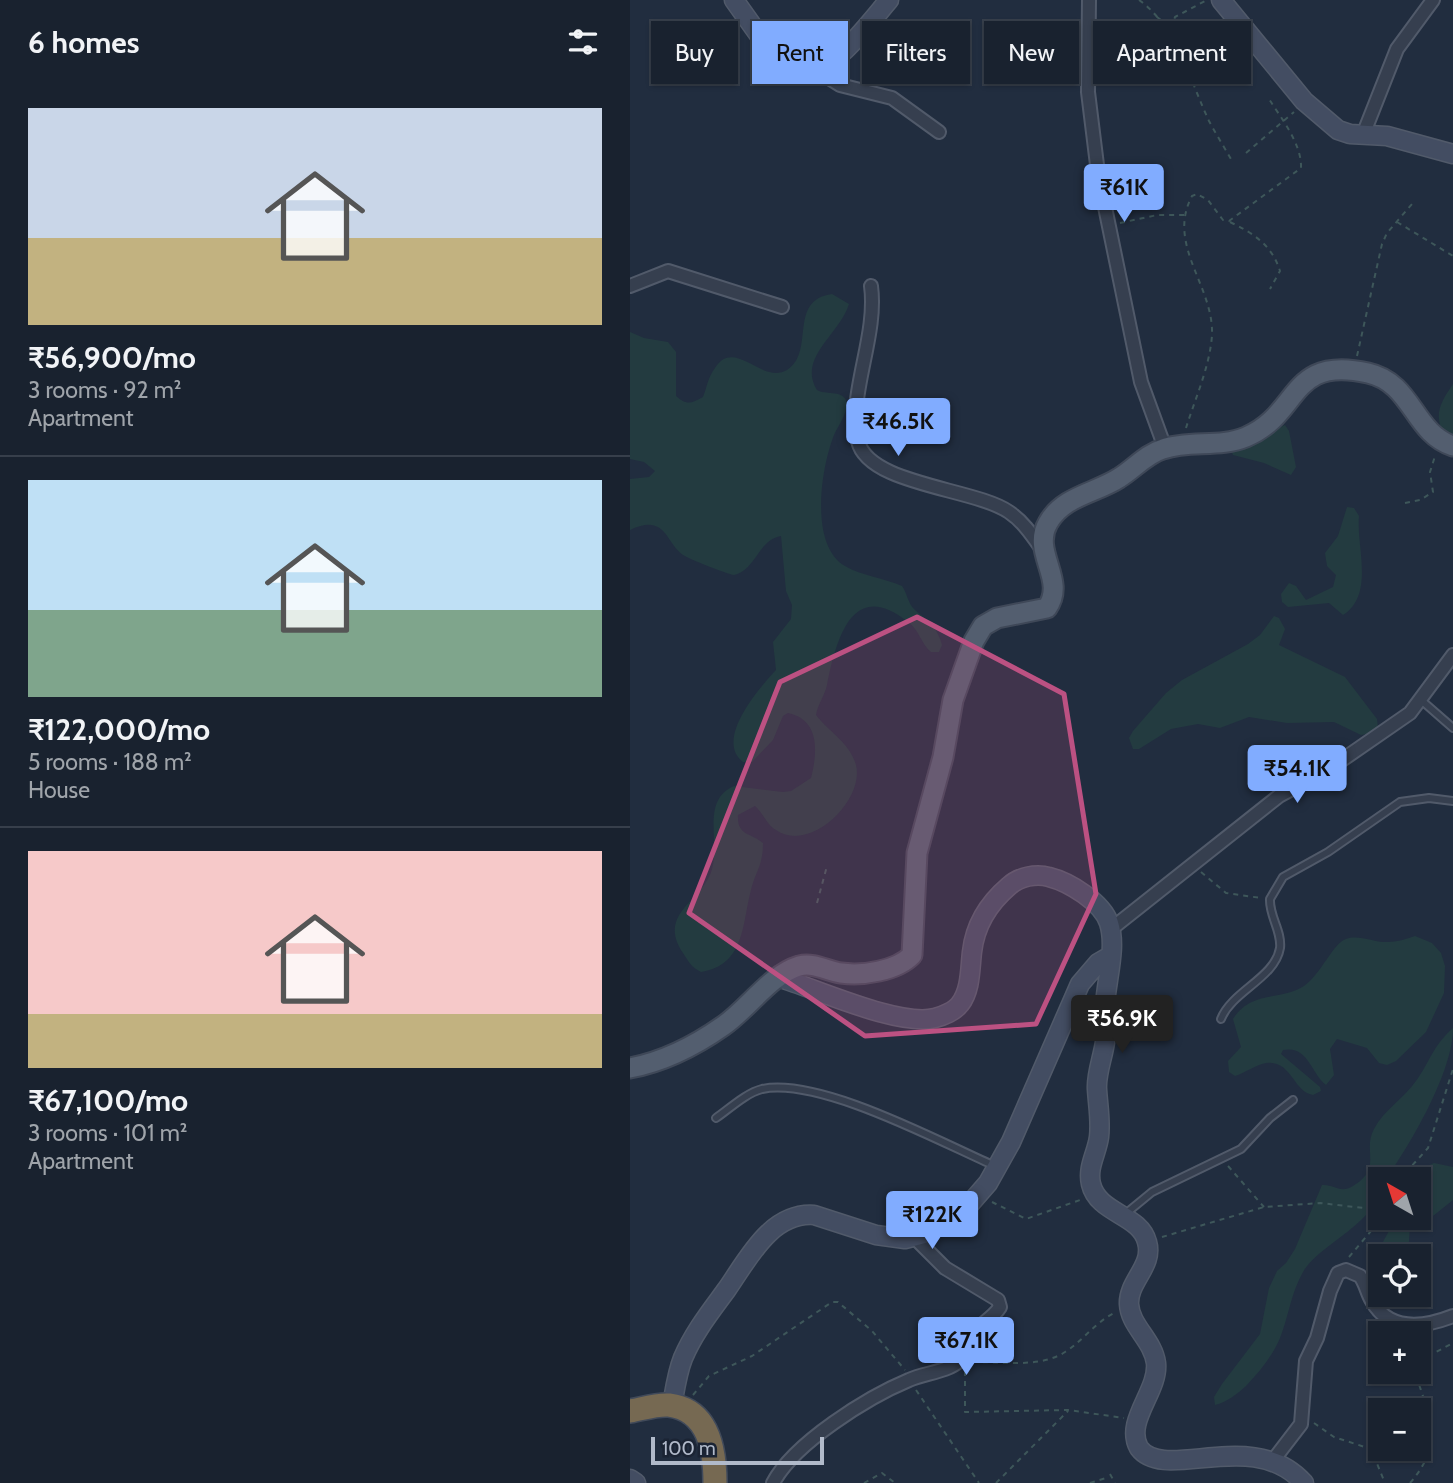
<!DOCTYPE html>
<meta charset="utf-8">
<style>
body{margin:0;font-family:Cabin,sans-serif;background:#222a37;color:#f1f3f6;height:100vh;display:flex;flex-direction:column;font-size:26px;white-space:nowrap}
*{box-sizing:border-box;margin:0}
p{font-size:23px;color:#9fa4aa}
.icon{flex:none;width:38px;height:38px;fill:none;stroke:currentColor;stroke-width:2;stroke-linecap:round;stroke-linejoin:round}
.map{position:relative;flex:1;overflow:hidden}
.sheet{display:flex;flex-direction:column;background:#19222f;width:630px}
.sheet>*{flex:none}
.top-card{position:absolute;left:21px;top:21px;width:665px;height:63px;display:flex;gap:14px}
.needle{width:46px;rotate:321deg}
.buttons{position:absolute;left:738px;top:1167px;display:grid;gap:14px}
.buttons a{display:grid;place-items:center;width:63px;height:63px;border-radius:0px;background:#19222f;box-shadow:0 2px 5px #0004,0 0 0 2px #373f4b;font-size:35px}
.scale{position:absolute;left:21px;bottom:18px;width:173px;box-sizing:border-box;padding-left:7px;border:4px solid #b1baca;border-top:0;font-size:19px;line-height:24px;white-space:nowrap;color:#b1baca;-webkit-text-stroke:5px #1b2434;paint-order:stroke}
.price{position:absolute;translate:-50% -60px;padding:0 16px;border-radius:7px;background:#81acff;color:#111;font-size:23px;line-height:46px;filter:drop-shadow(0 2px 4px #0008)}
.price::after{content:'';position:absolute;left:50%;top:42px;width:21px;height:16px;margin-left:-10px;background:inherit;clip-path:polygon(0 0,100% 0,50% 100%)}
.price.current{background:#222;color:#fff}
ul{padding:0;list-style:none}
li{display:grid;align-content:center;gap:14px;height:371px;padding:0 28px}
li+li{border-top:2px solid #373f4b}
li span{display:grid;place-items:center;height:217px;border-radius:0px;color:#555}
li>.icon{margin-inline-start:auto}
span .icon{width:126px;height:126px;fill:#fffc;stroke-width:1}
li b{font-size:30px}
h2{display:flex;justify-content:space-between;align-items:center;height:84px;padding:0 28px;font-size:30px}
.chip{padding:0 24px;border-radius:0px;background:#19222f;box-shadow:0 2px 5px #0004,0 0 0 2px #373f4b;font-size:24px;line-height:63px}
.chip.current{background:#81acff;color:#111}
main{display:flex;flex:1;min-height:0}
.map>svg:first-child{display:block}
</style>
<main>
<section class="sheet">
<h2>6 homes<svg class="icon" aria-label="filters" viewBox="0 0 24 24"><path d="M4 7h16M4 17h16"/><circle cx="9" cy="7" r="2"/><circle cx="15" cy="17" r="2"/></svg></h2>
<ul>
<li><span style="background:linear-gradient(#c9d6e8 60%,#c2b280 0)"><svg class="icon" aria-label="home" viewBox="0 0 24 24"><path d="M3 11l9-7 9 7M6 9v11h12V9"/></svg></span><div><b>₹56,900/mo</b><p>3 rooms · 92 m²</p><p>Apartment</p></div></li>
<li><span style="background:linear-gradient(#bfe0f5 60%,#7fa58c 0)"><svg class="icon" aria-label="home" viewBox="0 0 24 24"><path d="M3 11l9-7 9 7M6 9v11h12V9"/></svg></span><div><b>₹122,000/mo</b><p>5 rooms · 188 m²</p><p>House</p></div></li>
<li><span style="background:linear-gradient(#f6c9c9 75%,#c2b280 0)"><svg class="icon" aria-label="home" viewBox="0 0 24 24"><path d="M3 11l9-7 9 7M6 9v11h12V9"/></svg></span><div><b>₹67,100/mo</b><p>3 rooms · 101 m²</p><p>Apartment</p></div></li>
</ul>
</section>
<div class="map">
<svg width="823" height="1483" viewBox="0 0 823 1483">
<rect width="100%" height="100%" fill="#212d3f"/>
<path fill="#233b40" d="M202,294L219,304C210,334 167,358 187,390C195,395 211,390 216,400C220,410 208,426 204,435C191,468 179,545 215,566C232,576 254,578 272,586C277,593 278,604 285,610C298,621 308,628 312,645L309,652H301C291,644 290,631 278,622C222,577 206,640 197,685C195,695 188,704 186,715C199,732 220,743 226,765C235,800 180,854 146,830C137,825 133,813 125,806L108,815C107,836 120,832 133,843C133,866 126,870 121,890C112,924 115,965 71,972C61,967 59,962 53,953C26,913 73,902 82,869C90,841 71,800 104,786L153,792L161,791L181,778C187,754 191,720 158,713L153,716L143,740L122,762H113C84,740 129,688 146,670L143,642L161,619L162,605L156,591L151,536C128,540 126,570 104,575C97,574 59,559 53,555C35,542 36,513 0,530V479L19,477L25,471L14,462L0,459V332L14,338L38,342L46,352V396C56,405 61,404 73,397C77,387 78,377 85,368C105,337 132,385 157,370C186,352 157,300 202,294Z
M823,384V438L814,434C803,414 811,402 823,384Z
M655,425L659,431L666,467L661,475L634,463L603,455L601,450Z
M717,507L724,508L729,516C726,546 745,595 713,615L699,603L658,607L652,602L651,594L659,583L666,586L676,600L703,587L706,575L697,566L695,553L708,536Z
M644,616L649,618L655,629L649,645L715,677L747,719L748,728L742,733L731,735L704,722L657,723L619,717L590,728L568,724L541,729L509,749H503L499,738L503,731L536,693L552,680L618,644L630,635Z
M785,936L802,943L811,953L815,966L814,993L796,1032L766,1061L757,1065L749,1063L737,1048L707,1039L700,1049L704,1075L696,1085C681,1073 678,1045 653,1050L651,1054L690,1087L691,1091L683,1095C663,1092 662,1060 636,1063C625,1065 615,1073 605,1076L599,1072L598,1061L611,1047L603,1019C621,990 651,1001 674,986C691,974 704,942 716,939C729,934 745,943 758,942C767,942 776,939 785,936Z
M823,1028C823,1072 781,1143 756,1179L751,1180C751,1223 693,1240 673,1272C661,1293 659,1315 650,1338C642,1357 630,1371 616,1386C607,1394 597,1402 585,1405L584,1397L592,1384L630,1334L639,1288L647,1271L656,1263L665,1249L692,1185C704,1184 710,1194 723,1186C753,1168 732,1151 744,1129C753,1111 774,1098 786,1081C801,1060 802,1047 823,1028Z
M804,1163L823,1167V1200L803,1216H789V1180L780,1179L791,1169Z
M766,1218H787L780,1225L778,1256L751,1258L748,1251Z"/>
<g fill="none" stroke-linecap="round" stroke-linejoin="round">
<g stroke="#515a6a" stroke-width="10">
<path id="lane" d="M791,700L823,728
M591,1019C602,991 645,978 650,948C652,931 639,916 640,899L653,877L698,852L770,802L799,798L823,801
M86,1118C99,1109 116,1093 132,1089C190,1077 310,1142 365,1166
M494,1215L522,1192L611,1149L640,1118L663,1100"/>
</g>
<g stroke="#515a6a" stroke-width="16">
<path id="street" d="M459,0L458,92L468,173L511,382L535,448
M188,71L210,85L262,98L309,132
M733,135L767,49L803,0
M0,286L38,271L152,307
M241,286C248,336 217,396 228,441C238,485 344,488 379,512C394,522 404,538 414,552
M480,930L649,796L699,769L780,713L823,655
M641,1463L671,1424L676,1361L687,1338L700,1291L708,1273L716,1270L730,1276C736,1284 737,1293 742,1301C760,1333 795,1327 823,1316
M143,1483C164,1443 238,1397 279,1380C294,1373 317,1372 329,1361C337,1355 335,1345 340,1337C347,1325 362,1320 370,1307L368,1300L315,1268L285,1238"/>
</g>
<g stroke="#515a6a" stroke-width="21">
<path id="secondary" d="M104,0L129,35L177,72C205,70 241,21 259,0
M591,0L674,101L708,130L720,134L757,136L823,154
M150,978C187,989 269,1027 305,1018C313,1016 325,1011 330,1004C341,990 340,968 342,952C345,925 359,903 379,886C389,877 406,873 419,877C439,882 472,902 479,923C487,948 476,981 475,1006C475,1018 476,1030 475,1042C473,1057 466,1074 467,1089C468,1106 471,1121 469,1137C467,1153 457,1167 461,1184C468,1214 510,1214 517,1242C524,1266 498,1281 499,1304C500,1326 523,1340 526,1363C529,1391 494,1421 509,1448C535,1483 623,1426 674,1483
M42,1406C45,1389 47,1373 53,1358C64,1332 81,1311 97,1289C118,1259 141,1212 184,1215L246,1235L275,1239L294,1234L338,1206L358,1183L381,1142L450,984L468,963L480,956
M0,1479L6,1483"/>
</g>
<g stroke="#3f4858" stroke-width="23">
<path id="primary" d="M0,1068C32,1062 66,1045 93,1026C118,1009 140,975 169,966C184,962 197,971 211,973C232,976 267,971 282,955L287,853L313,757L323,700L344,641L353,626L367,618L417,608C437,580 401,552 418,523C433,496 466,493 489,478C504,469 516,454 533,449C560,440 590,448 616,437C671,414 658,355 738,373C783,383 783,433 823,446"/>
</g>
<g stroke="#414a5a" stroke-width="26">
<path id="highway" d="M0,1411C12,1409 26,1404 39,1405C79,1410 85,1451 85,1483"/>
</g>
<path stroke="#3e575a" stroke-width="2" stroke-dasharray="5 5" stroke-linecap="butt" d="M509,0C546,26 561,83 579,121C586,134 594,147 601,159
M527,17L555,38
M541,28L545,17L575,1
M616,153L664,112
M600,222C623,233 642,245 650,271L640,289
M767,222L823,256
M490,223L527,215H554
M727,356L752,244L757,233L782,204
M556,428C565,399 580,366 582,335C584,286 536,245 562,196L567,194L578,200L593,220L599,221L671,168C672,144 651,118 639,99
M775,503L790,500L803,492L800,472L805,456
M571,872L596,893L631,898
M187,903L197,866
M598,1166L634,1207
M769,1180L798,1148L823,1069
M362,1202L396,1219L450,1200
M532,1237L634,1207L690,1203L751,1210
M719,1257L752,1218
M789,1361L823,1343
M343,1362C371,1362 411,1368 435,1352C454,1340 465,1322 486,1312
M335,1371V1412L438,1410L494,1418
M750,1383L768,1372
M286,1390L349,1483
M63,1395L79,1376L122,1356L202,1302H208L242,1331L275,1370
M684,1423L704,1437L741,1449L755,1483
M480,1474L485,1483
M234,1483L252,1473L265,1483
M366,1483L438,1411
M460,1483L476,1478
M780,1483C815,1443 799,1417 785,1372"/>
<use href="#lane" stroke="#363f4f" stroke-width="6"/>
<use href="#street" stroke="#363f4f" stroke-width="12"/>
<use href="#secondary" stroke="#434d62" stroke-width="18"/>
<use href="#primary" stroke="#535e6f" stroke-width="19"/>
<use href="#highway" stroke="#766952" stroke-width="23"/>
</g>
<path fill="#bc5182" fill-opacity="0.2" stroke="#bc5182" stroke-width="5" stroke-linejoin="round" d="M287,617L434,694L466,894L406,1024L235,1036L59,913L150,682Z"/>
</svg>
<div class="buttons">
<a><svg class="needle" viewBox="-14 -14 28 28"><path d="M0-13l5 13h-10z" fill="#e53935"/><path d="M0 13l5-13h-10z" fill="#9fa4aa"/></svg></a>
<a><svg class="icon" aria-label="locate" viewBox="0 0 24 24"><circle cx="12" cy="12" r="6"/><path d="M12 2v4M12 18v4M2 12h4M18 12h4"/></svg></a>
<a>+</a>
<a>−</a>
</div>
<div class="scale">100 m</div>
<b class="price" style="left:494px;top:224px">₹61K</b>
<b class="price" style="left:268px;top:458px">₹46.5K</b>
<b class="price" style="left:667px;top:805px">₹54.1K</b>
<b class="price current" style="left:492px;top:1055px">₹56.9K</b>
<b class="price" style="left:302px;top:1251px">₹122K</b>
<b class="price" style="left:336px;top:1377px">₹67.1K</b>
<div class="top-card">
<a class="chip">Buy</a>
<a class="chip current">Rent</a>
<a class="chip">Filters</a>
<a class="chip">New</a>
<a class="chip">Apartment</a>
</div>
</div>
</main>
